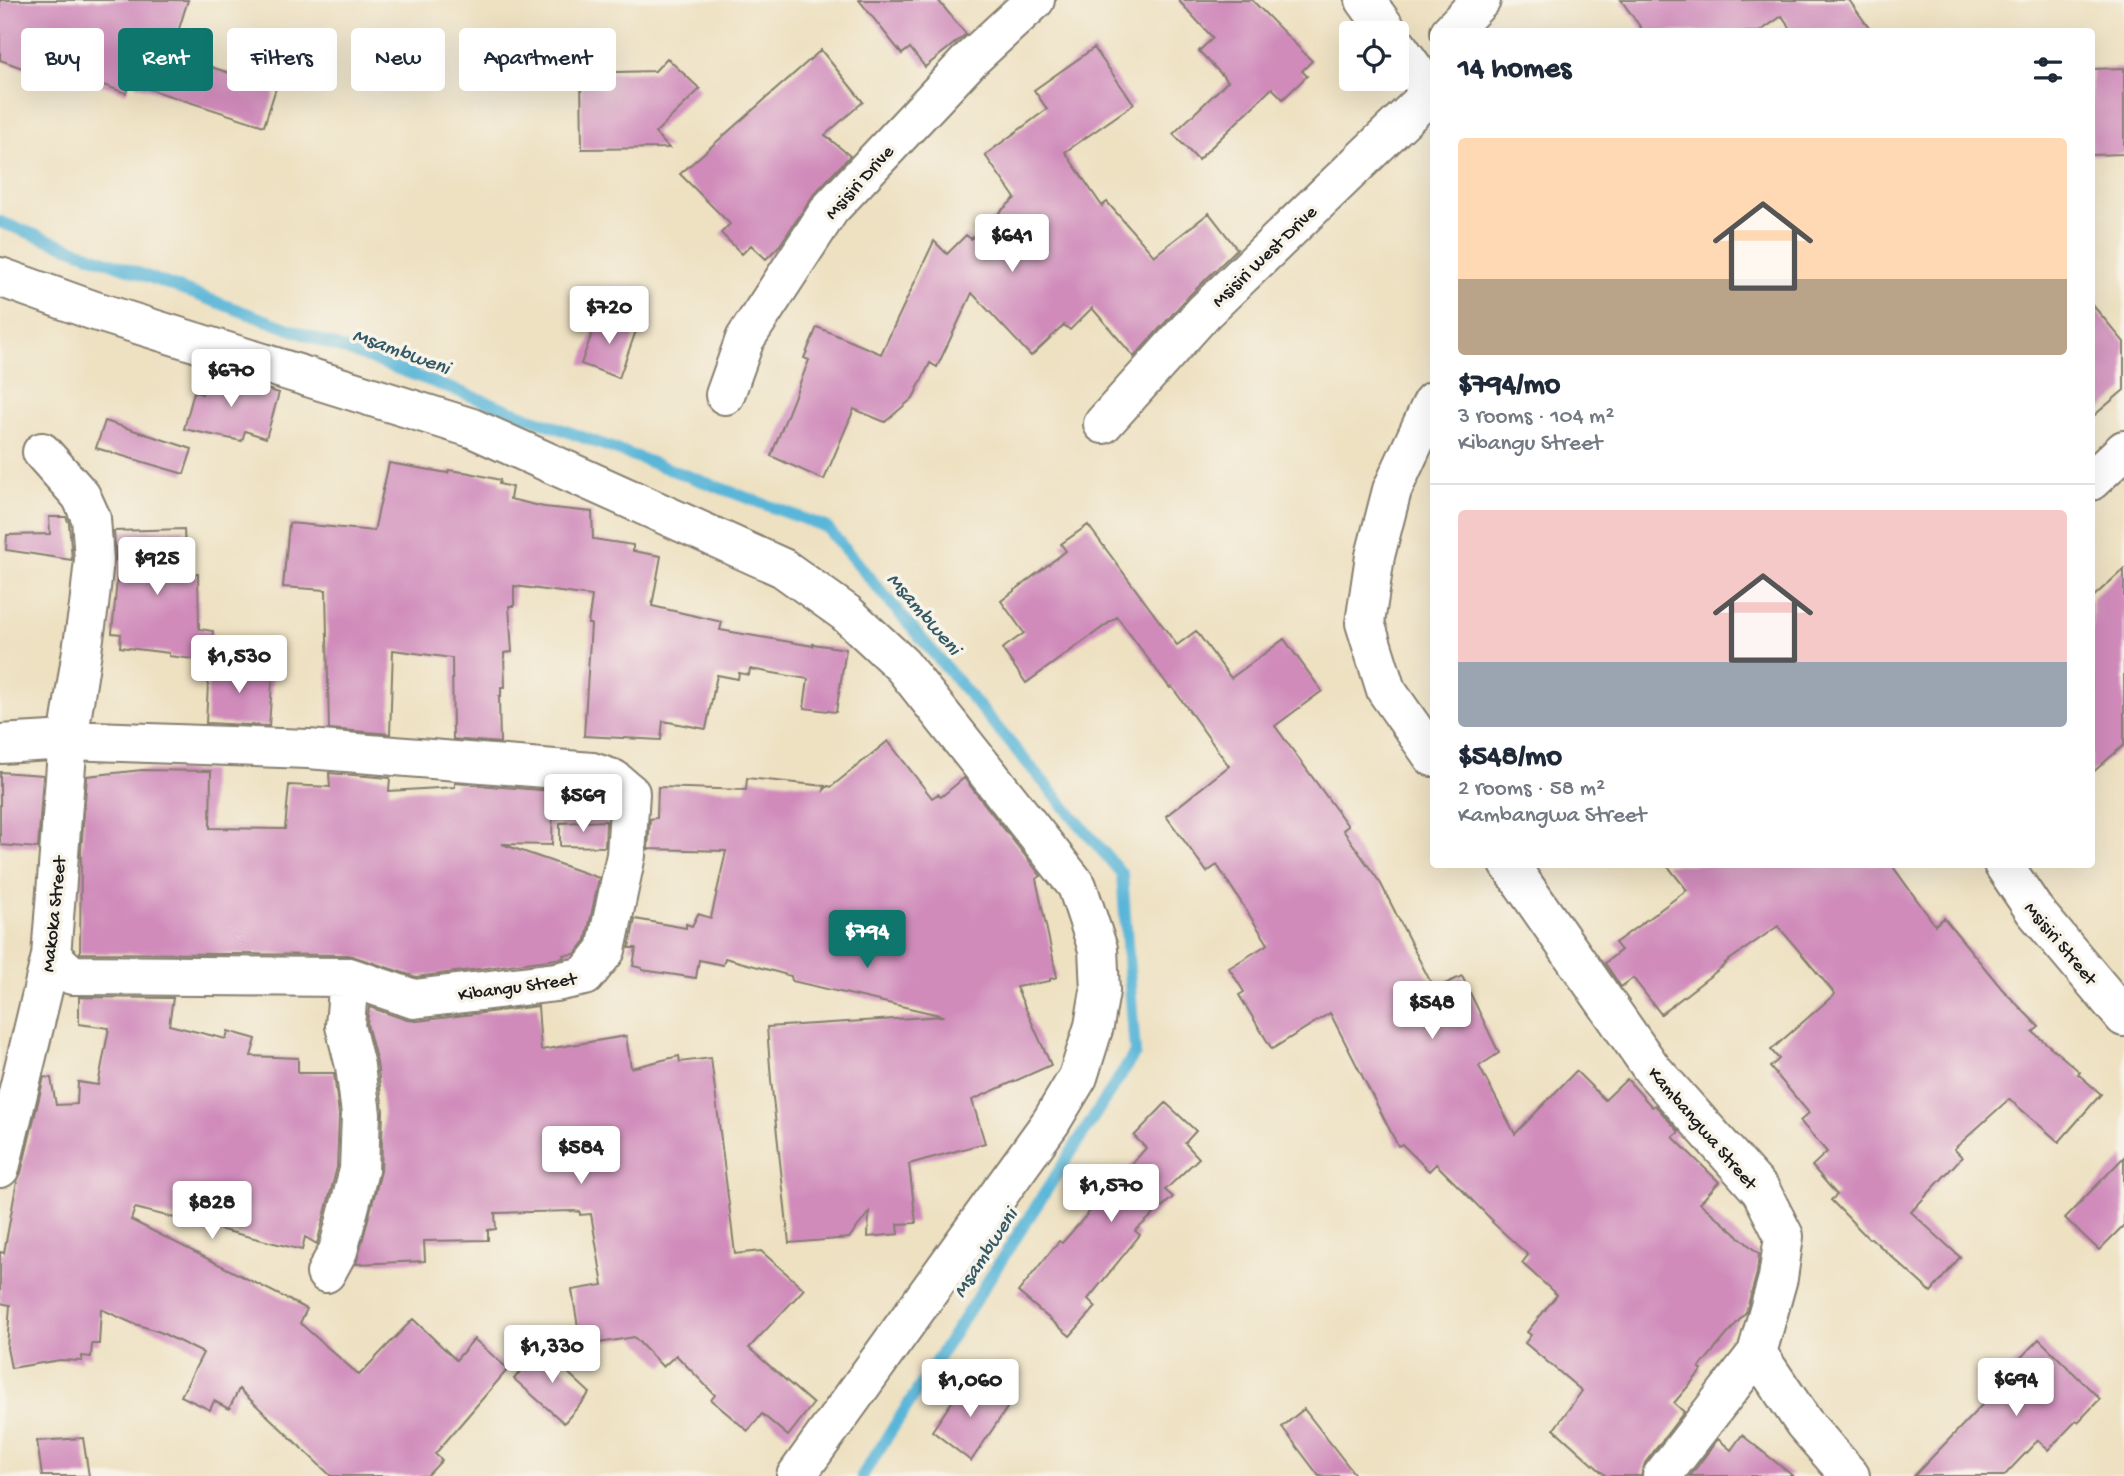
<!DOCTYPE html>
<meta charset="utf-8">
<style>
body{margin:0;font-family:"Gochi Hand",sans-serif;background:#f6f6f7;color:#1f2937;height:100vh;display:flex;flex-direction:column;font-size:26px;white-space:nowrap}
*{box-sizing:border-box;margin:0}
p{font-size:23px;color:#747a83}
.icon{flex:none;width:38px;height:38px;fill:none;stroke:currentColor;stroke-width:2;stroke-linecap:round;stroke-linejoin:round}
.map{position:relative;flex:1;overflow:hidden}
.drawer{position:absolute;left:1430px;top:28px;width:665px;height:840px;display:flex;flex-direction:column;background:#fff;border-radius:7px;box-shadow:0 7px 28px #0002}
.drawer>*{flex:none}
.banner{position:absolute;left:21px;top:28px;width:665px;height:63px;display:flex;gap:14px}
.controls{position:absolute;left:1339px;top:21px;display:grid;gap:14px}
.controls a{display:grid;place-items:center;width:70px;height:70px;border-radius:7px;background:#fff;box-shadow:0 7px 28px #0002;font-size:35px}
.price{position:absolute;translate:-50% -60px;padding:0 16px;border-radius:7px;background:#fff;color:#222;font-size:23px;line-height:46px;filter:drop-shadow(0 2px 4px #0008)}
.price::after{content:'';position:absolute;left:50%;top:42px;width:21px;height:16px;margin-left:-10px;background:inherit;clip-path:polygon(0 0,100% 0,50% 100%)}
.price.on{background:#0f766e;color:#fff}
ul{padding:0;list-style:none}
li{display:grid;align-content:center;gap:14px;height:371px;padding:0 28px}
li+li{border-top:2px solid #e0e1e3}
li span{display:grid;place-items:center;height:217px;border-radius:7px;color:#555}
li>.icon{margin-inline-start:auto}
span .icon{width:126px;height:126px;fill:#fffc;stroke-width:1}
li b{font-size:30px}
h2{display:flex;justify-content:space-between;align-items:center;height:84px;padding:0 28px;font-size:30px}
.tag{padding:0 24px;border-radius:7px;background:#fff;box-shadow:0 7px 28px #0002;font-size:24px;line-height:63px}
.tag.on{background:#0f766e;color:#fff}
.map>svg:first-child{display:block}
</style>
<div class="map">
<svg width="2124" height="1476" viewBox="0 0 2124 1476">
<rect width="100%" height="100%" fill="#f7f3e8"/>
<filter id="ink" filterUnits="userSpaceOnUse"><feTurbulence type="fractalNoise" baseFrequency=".0143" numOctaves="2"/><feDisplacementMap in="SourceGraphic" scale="14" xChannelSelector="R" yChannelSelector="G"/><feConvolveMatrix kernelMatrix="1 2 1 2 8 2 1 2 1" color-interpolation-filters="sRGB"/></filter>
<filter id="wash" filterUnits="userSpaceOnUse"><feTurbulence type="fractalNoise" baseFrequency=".00686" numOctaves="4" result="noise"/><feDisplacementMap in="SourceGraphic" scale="28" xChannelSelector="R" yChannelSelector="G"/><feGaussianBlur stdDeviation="1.57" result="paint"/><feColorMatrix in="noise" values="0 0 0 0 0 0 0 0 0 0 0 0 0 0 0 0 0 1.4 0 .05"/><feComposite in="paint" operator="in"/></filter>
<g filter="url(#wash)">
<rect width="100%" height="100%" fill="#eee1c2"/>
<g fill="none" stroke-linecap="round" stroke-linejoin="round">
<path stroke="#5ab6d8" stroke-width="12" d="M0,222L826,527L1122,874L1135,1053L862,1476"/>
</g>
<g id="blocks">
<path fill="#d08bbb" d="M0,0H188L171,54L276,88L264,126L130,83L126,93L32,60L28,70L0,60Z
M859,0H938L966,34L925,67L910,48L902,54Z
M1178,0H1252L1312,61L1302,71L1307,76L1283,99L1272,88L1198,160L1173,134L1228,81L1199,51L1213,38Z
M1621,0H1849L1872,32H1793L1782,16L1759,32H1644Z
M1094,48L1134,104L1065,152L1102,206L1107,202L1154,256L1209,213L1237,249L1188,297L1134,357L1092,308L1070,330L1064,325L1031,356L972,293L937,367L930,363L913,398L885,422L854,409L824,480L771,456L809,360L804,358L817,327L881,354L934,241L947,254L966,235L971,239L1015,198L985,155L1047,109L1034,90Z
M821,50L863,102L825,135L850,156L814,194L780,245L766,259L751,245L742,254L721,233L730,224L680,174Z
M667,58L700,89L655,133L669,148L582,149L581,73L655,71Z
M2124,68V154L2091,155V69Z
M2091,303L2124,342V390L2091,418Z
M599,314L637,328L619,378L581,364Z
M208,371L279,393L266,438L245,431L242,441L184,429L194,392L202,394Z
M105,421L192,449L184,474L96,448Z
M389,463L448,473L449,470L470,473L500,480L499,484L512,487L510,499L544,507L592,512L593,539L633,545V551L661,556L652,606L722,622L720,630L813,646V644L846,649L836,712L804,708L808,679L750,669L749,675L739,673L738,679L717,675L706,729L663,721L661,740L584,736L591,624H588L592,596L514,586V606H509L512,652L504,653L505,687H501V696H499L500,743L453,739L452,658L393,650L390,734L329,729L326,590L283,587L289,523L374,531Z
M49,517H66L69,523L72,560L6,550L7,535L50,534Z
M1088,525L1177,645L1196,631L1231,678L1284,639L1322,691L1275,726L1348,826L1343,830L1381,884L1434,989L1462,976L1499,1053L1479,1066L1515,1134L1576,1071L1605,1100L1627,1079L1652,1107L1655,1105L1679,1132L1673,1137L1719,1182L1700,1203L1759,1254L1757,1273L1746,1312L1699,1368L1702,1370L1674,1403L1684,1412L1645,1463L1641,1476H1606L1554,1429L1582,1391L1525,1343L1531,1335L1527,1332L1557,1295L1522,1263L1528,1255L1492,1222L1493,1221L1436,1164L1429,1171L1402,1144L1398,1146L1330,1013L1272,1049L1239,995L1244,992L1229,968L1268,944L1217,865L1207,872L1166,816L1229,766L1172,687L1170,688L1117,617L1026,683L1002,649L1024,633L1001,601L1066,551L1061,544Z
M184,529L185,551L155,555V562L176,561L177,574H198L199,629L213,631L210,661L169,656V653L120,647L121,634L112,633L119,559L116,560L114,531Z
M2124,569V745L2091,774L2092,598Z
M209,664L273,668L269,726L206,723Z
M888,741L932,798L938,794L941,797L964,778L1041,876L1036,879L1057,977L1050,979V981L1016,987L1051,1065L972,1100L985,1143L909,1164L916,1223L898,1224L899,1234L868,1237L869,1212L849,1238L789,1243L771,1080L767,1027L944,1016L792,981L791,976L725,958L723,965L699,960L696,978L642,970V968L633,966L636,948H629L635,919L686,928V924L692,926L698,914L711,918L726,851L648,849L650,819L657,818L658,787L746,790L747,778L825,786L824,790L828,786L831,787Z
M142,770L211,771L210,828L285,829L289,785L330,787L329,773L390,778L389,791L455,787V783L553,791L552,845L502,844L599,878L586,940L575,954L563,955L564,958L416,977L349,955L80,953L81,851L87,776Z
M0,772L43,775L38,848L0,845Z
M606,821L605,847L560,846V823Z
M1666,864H1891L1935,925L1944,918L2002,989L2039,1027L2033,1032L2080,1072L2078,1074L2101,1094L2059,1142L2009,1099L1954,1149L1962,1157L1911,1212L1960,1257L1931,1292L1871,1238L1869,1239L1831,1200L1837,1195L1812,1166L1827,1152L1800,1121L1809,1113L1770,1067L1779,1059L1771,1050L1835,994L1778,926L1725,963L1726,964L1661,1014L1633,978L1621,987L1605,963L1621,950L1615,943L1687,890Z
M79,997L173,998L169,1025L226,1039L228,1031L256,1039L251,1056L298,1058V1073H334L339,1115L337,1167L317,1244L305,1237L302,1250L135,1208L131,1220L307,1309L300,1323L359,1375L413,1319L456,1360L474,1339L508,1369L435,1454L442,1460L427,1476H331L239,1389L229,1409L214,1401L210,1410L181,1396L203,1353L160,1332L132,1323L101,1309L99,1344H92L91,1357L82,1356V1361L60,1360L11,1368L7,1348L10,1305L0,1303V1252L4,1253L17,1181L21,1173L44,1077L51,1078L56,1105L77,1104L78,1082L98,1085L109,1028L79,1024Z
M538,1006L541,1050L626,1036L631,1068L679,1056L680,1062L711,1058L735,1254L761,1251L804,1289L749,1348L813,1404L788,1436L762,1414L748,1431L711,1400L715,1395L676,1355L663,1367L634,1337L581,1346L572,1290L603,1285L591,1214L580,1215V1212L574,1211L495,1213L496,1229L488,1230V1240L424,1241L425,1261L356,1264L381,1171L383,1111L377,1063L367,1024L369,1007L407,1020L417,1021Z
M1166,1103L1196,1131L1185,1143L1199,1158L1165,1190L1173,1197L1135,1231L1140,1235L1088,1299L1096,1307L1070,1336L1018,1292L1059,1241L1062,1243L1146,1148L1134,1136Z
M2124,1157V1225L2099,1250L2065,1218Z
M2039,1339L2100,1399L2078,1422L2076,1421L2048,1450L2038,1440L2004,1476H1914L2004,1382L2001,1378Z
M540,1347L590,1393L564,1423L514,1379Z
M969,1377L1009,1405L971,1461L932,1431Z
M1304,1409L1356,1476H1319L1282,1427Z
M1742,1435L1793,1476H1690L1718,1439L1731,1450Z
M83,1438L89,1476H42L37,1441Z"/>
</g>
</g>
<g filter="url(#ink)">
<use href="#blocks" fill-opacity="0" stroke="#857e6f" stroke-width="2"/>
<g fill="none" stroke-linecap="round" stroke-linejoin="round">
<g stroke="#857e6f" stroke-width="42">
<path id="street" d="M1365,0L1389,33
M1450,32L1481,0
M1396,44L1433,96
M0,277L92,310L472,428L783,568L846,613L902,665L1077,886L1098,949L1100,991L1094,1026L1078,1077L1051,1122L796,1476
M725,395L745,339L830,209L970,60L1035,0
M1433,401L1392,490L1375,556L1365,623L1386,690L1433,757
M1103,424L1204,312L1431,93
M2091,481L2124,450
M0,744L68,740L308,749L592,772L613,779L630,793L626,855L606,950L585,976L556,982L414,999L349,977L72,975L51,956
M1509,864L1652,1069L1761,1191L1784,1236L1778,1278L1757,1353L1662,1476
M2003,864L2034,910L2124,1017
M0,1168L51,956L68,740L89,606L94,560L91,518L81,496L42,452
M326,1273L338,1251L359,1170L361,1114L355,1066L345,1026L349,977
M1757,1353L1804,1423L1850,1476"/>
</g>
<use href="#street" stroke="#fff" stroke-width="38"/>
</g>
</g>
<g text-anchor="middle" stroke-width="7" stroke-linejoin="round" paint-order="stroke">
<g font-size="19" fill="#1c1c1c" stroke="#f7f3e8">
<text transform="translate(858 181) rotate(-48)" y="7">Msisiri Drive</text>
<text transform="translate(1263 255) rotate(-44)" y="7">Msisiri West Drive</text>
<text transform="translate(52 914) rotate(-84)" y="7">Makoka Street</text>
<text transform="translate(2062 942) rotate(50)" y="7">Msisiri Street</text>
<text transform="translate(517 985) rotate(-8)" y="7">Kibangu Street</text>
<text transform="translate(1704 1127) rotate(49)" y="7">Kambangwa Street</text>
</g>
<g font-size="21" font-style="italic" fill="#355a67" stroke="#f7f3e8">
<text transform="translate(402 350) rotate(20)" y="7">Msambweni</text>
<text transform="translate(925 613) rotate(49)" y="7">Msambweni</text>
<text transform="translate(984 1252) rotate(-57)" y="7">Msambweni</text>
</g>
</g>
</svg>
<div class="controls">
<a><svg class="icon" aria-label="locate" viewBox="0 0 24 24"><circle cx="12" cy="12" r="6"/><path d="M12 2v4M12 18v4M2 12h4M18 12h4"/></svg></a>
</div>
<b class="price" style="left:1012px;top:274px">$641</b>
<b class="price" style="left:609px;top:346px">$720</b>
<b class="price" style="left:231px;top:409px">$670</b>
<b class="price" style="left:157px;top:597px">$925</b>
<b class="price" style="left:239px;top:695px">$1,530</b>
<b class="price" style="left:583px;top:834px">$569</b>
<b class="price on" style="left:867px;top:970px">$794</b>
<b class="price" style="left:1432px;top:1041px">$548</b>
<b class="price" style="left:581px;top:1186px">$584</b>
<b class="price" style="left:1111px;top:1224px">$1,570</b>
<b class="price" style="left:212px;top:1241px">$828</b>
<b class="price" style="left:552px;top:1385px">$1,330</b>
<b class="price" style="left:2016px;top:1418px">$694</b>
<b class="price" style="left:970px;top:1419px">$1,060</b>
<div class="banner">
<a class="tag">Buy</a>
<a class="tag on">Rent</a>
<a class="tag">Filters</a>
<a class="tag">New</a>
<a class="tag">Apartment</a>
</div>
<section class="drawer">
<h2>14 homes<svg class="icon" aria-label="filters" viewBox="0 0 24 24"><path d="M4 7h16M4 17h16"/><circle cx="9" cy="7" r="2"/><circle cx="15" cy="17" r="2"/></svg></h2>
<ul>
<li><span style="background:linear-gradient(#ffd9b3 65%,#b9a48a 0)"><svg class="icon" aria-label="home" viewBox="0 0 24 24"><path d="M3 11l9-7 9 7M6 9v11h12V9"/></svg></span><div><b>$794/mo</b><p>3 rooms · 104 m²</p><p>Kibangu Street</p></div></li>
<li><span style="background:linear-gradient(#f6c9c9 70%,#9aa5b1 0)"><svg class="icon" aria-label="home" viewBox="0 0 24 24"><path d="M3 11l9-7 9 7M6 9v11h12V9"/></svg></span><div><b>$548/mo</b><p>2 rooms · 58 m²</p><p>Kambangwa Street</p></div></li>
</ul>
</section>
</div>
